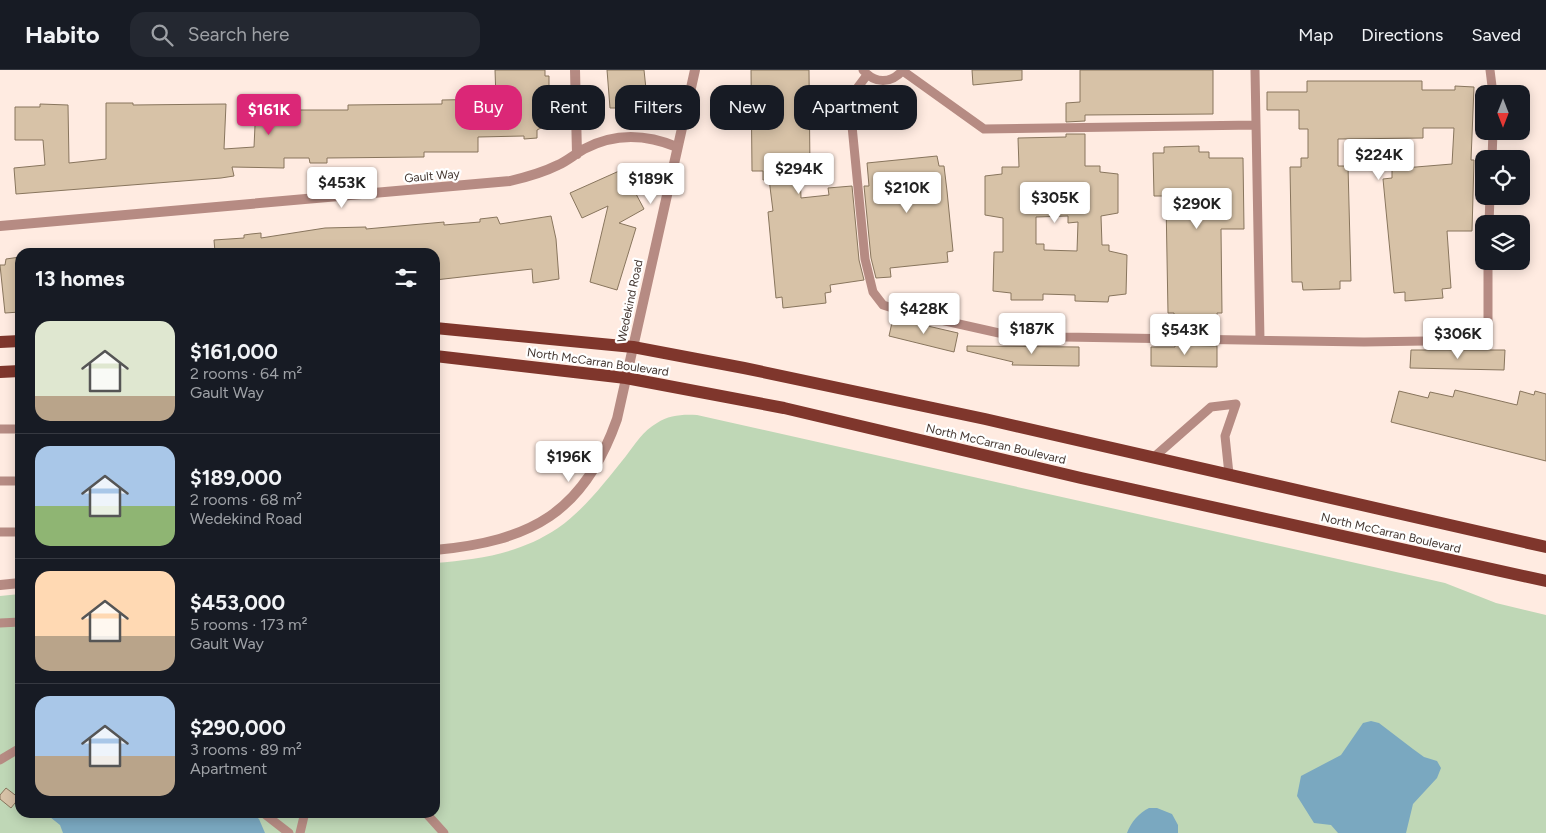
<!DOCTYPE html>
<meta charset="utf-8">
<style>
body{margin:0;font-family:Figtree,sans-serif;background:#242831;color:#f1f3f6;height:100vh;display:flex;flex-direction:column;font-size:19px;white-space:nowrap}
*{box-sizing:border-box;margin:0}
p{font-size:16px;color:#9ea1a6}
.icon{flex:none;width:28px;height:28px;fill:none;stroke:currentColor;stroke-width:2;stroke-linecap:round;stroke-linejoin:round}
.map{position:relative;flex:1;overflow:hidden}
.details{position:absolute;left:15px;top:178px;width:425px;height:570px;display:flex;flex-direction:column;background:#171b24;border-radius:15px;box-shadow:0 2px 12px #0003}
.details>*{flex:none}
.banner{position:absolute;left:455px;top:15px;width:475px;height:45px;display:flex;gap:10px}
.needle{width:32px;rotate:180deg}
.fabs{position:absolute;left:1475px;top:15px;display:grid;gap:10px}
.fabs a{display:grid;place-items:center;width:55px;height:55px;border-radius:10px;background:#171b24;box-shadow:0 2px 12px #0003;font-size:25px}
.price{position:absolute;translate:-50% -42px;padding:0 11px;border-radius:5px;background:#fff;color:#222;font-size:16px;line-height:32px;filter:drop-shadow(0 1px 2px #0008)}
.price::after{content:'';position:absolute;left:50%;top:30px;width:15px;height:11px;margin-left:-8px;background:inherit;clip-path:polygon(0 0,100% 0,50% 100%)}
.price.current{background:#db2777;color:#fff}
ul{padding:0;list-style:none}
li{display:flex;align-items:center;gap:15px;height:125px;padding:0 20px}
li+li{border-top:1px solid #363941}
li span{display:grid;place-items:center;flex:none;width:140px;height:100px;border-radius:15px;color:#555}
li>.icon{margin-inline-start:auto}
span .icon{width:60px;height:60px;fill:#fffc;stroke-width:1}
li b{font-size:21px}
h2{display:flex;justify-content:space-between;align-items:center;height:60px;padding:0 20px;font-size:21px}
.pill{padding:0 18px;border-radius:15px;background:#171b24;box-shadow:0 2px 12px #0003;font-size:18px;line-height:45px}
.pill.current{background:#db2777;color:#fff}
header{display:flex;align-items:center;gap:30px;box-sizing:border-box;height:70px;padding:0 25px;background:#171b24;border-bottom:1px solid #363941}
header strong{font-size:24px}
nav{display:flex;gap:28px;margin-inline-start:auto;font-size:18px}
.search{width:350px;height:45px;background:#242831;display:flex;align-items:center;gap:12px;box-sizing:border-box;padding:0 18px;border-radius:15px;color:#9ea1a6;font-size:19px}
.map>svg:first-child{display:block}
</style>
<header>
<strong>Habito</strong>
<div class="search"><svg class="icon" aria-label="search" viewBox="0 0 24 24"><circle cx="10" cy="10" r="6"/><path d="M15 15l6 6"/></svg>Search here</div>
<nav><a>Map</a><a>Directions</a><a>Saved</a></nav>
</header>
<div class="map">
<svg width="1546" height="763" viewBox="0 0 1546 763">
<rect width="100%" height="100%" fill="#ffebe1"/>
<path fill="#bfd7b6" d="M697,345L1445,513L1496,533L1546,545V763H0V526L20,524V742H435V493C480,489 519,484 558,458C585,439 605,412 626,386C635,374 643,361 657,353C669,345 683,344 697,345Z"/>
<path fill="#7aa8c0" d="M1371,651L1379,653L1413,679L1424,687L1437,691L1441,698L1437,708L1413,734L1406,763H1338L1331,755L1314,753L1297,726L1301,706L1341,685L1363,653Z
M1149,738H1157L1172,744L1178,755V763H1127C1131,752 1139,743 1149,738Z
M45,743H252L259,749L265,763H63L60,755Z"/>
<path fill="#d7c2a7" stroke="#88755d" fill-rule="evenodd" d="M495,0H545V6H549V19H539L543,51L540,52L541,58L537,60V68L524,69V66L478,67V82H424V87L327,88V93H310L309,88H284V98L232,97L234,106L221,108L16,124L14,98L45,95L43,70H15V37H40V34L68,35L69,93L106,89V33H133V35L226,34L224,79L254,77L256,34H283V40H348V35L442,34V30L496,29Z
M607,0H644L646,19H637V38H610Z
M751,0H809L810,100H800L801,128L829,125L828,118L852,116L859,190L864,210L830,215L831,222L825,223L826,233L783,238L782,227L776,228L768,142L773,141L769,109L763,110V101H752Z
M972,0H1022V10L973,15Z
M1080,0H1213V44L1085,45V51L1066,52V33L1080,32Z
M1307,11H1422V20H1455V16L1474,17L1471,90H1474L1472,161H1447L1451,218L1442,219L1443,228L1405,231V222L1394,223L1383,109L1392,108V99L1452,94L1454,58H1423V68L1338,69V96H1348L1351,211H1340V219L1303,220L1302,212H1292L1290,97H1301V88H1308V59H1299V40H1267V22H1307Z
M1066,64H1085V96H1100V102L1118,104V143L1101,146L1102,175H1109V181L1127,185L1126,224L1109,226L1108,232L1075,231V225L1043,224V230H1011V223L993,221L994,182H1003V148L985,145V106L1002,104V97H1019L1018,68L1066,67ZM1068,146V153L1078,152L1077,181L1044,180V174H1036V147Z
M1199,76V82H1209V88H1243L1244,159H1221L1222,243H1217V263H1174V243H1168L1166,131L1165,126H1154L1153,83H1164V77Z
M937,86L939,96H944L947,121L953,181L947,182L948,192L890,198L891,207L876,208L871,188L864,116H869L867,93Z
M628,97L640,122L636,124L644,139L619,153L636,158L617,220L590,212L608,136L582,148L570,123Z
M551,146L556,169L559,209L533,213L532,199L435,210V182H215L214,170L244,168V165L251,164L261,163V168L325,158L366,157V159L444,152V155L480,152V149L497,147L500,154Z
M20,187V242L5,243L0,195H5L6,189Z
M893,248L958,263L954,282L889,266Z
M1175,275L1217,276V297L1151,296V277H1175Z
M967,276L1079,277V296L1012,295L1013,292L967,281Z
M1411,280H1505L1504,300L1410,298Z
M1455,320L1517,335L1520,321L1534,325L1535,321L1546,324V391L1391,352L1399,321L1428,328L1430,322L1453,327Z
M6,718L19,728L11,738L0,729V725Z"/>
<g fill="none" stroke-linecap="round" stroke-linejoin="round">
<path stroke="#b68b83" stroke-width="9" d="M863,0C875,14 891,14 903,0
M1255,0L1260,270
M1490,0L1493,24
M903,1L984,59L1256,55
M867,5L855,21L852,56L865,189L873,222L883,235L905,242L999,263L1064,267L1364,272L1488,270V191
M1492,89L1493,61
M1489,154L1490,126
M0,359H20
M1153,388L1211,337L1236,334L1225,366L1229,404
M0,411H20
M0,462H20
M0,553L20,552
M0,690L20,678
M262,742L289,763
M425,742L444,763
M300,763L305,742"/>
<path stroke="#b68b83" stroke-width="10" d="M575,0L577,84
M0,156L510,111C527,107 542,103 558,95C567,91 575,84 584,79C614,63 646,64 677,77"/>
<path stroke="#b68b83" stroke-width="10" d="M435,480C531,471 584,443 617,349L695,0
M0,515L20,513"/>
<path stroke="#7f362c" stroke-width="12" d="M435,258L633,277L744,298L985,349L1546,477
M0,272L20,271
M435,286L626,308L784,338L1081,408L1546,511
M0,302L20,301"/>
</g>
<g text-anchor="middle" stroke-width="4.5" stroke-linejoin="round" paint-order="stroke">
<g font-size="12" fill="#443731" stroke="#fff">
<text transform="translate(432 106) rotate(-5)" y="4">Gault Way</text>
<text transform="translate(630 231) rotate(-78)" y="4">Wedekind Road</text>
<text transform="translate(598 292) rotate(8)" y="4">North McCarran Boulevard</text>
<text transform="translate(996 374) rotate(13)" y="4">North McCarran Boulevard</text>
<text transform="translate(1391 463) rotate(13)" y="4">North McCarran Boulevard</text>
</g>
</g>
</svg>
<div class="fabs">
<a><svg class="needle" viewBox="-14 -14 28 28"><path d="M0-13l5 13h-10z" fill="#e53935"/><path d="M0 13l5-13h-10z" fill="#9ea1a6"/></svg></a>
<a><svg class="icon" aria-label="locate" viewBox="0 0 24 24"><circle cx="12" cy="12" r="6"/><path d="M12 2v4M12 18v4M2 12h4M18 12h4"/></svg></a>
<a><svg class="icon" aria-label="layers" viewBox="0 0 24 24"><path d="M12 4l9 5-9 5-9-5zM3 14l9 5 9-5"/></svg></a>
</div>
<b class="price current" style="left:269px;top:66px">$161K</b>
<b class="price" style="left:1379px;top:111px">$224K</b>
<b class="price" style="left:799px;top:125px">$294K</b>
<b class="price" style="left:651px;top:135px">$189K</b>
<b class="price" style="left:342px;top:139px">$453K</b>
<b class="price" style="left:907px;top:144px">$210K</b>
<b class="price" style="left:1055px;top:154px">$305K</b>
<b class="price" style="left:1197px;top:160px">$290K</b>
<b class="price" style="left:924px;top:265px">$428K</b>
<b class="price" style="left:1032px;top:285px">$187K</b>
<b class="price" style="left:1185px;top:286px">$543K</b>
<b class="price" style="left:1458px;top:290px">$306K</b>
<b class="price" style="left:569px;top:413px">$196K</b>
<div class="banner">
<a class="pill current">Buy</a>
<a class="pill">Rent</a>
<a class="pill">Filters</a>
<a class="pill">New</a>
<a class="pill">Apartment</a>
</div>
<section class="details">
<h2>13 homes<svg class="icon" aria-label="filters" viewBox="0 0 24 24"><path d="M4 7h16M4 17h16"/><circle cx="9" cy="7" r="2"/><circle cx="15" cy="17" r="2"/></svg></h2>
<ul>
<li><span style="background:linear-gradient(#dfe7d0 75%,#b9a48a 0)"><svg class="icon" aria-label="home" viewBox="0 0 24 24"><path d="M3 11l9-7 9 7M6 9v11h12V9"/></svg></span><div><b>$161,000</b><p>2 rooms · 64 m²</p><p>Gault Way</p></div></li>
<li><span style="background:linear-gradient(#a9c7e8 60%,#8fb573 0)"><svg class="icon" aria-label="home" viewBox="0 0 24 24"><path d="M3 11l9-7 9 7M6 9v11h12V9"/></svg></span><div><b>$189,000</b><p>2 rooms · 68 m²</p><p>Wedekind Road</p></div></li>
<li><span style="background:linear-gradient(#ffd9b3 65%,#b9a48a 0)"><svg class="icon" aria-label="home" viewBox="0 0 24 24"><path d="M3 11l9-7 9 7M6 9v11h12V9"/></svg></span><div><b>$453,000</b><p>5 rooms · 173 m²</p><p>Gault Way</p></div></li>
<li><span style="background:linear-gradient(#a9c7e8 60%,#b9a48a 0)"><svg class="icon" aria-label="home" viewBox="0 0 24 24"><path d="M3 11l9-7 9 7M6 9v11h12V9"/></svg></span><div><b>$290,000</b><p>3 rooms · 89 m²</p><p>Apartment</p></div></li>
</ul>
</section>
</div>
